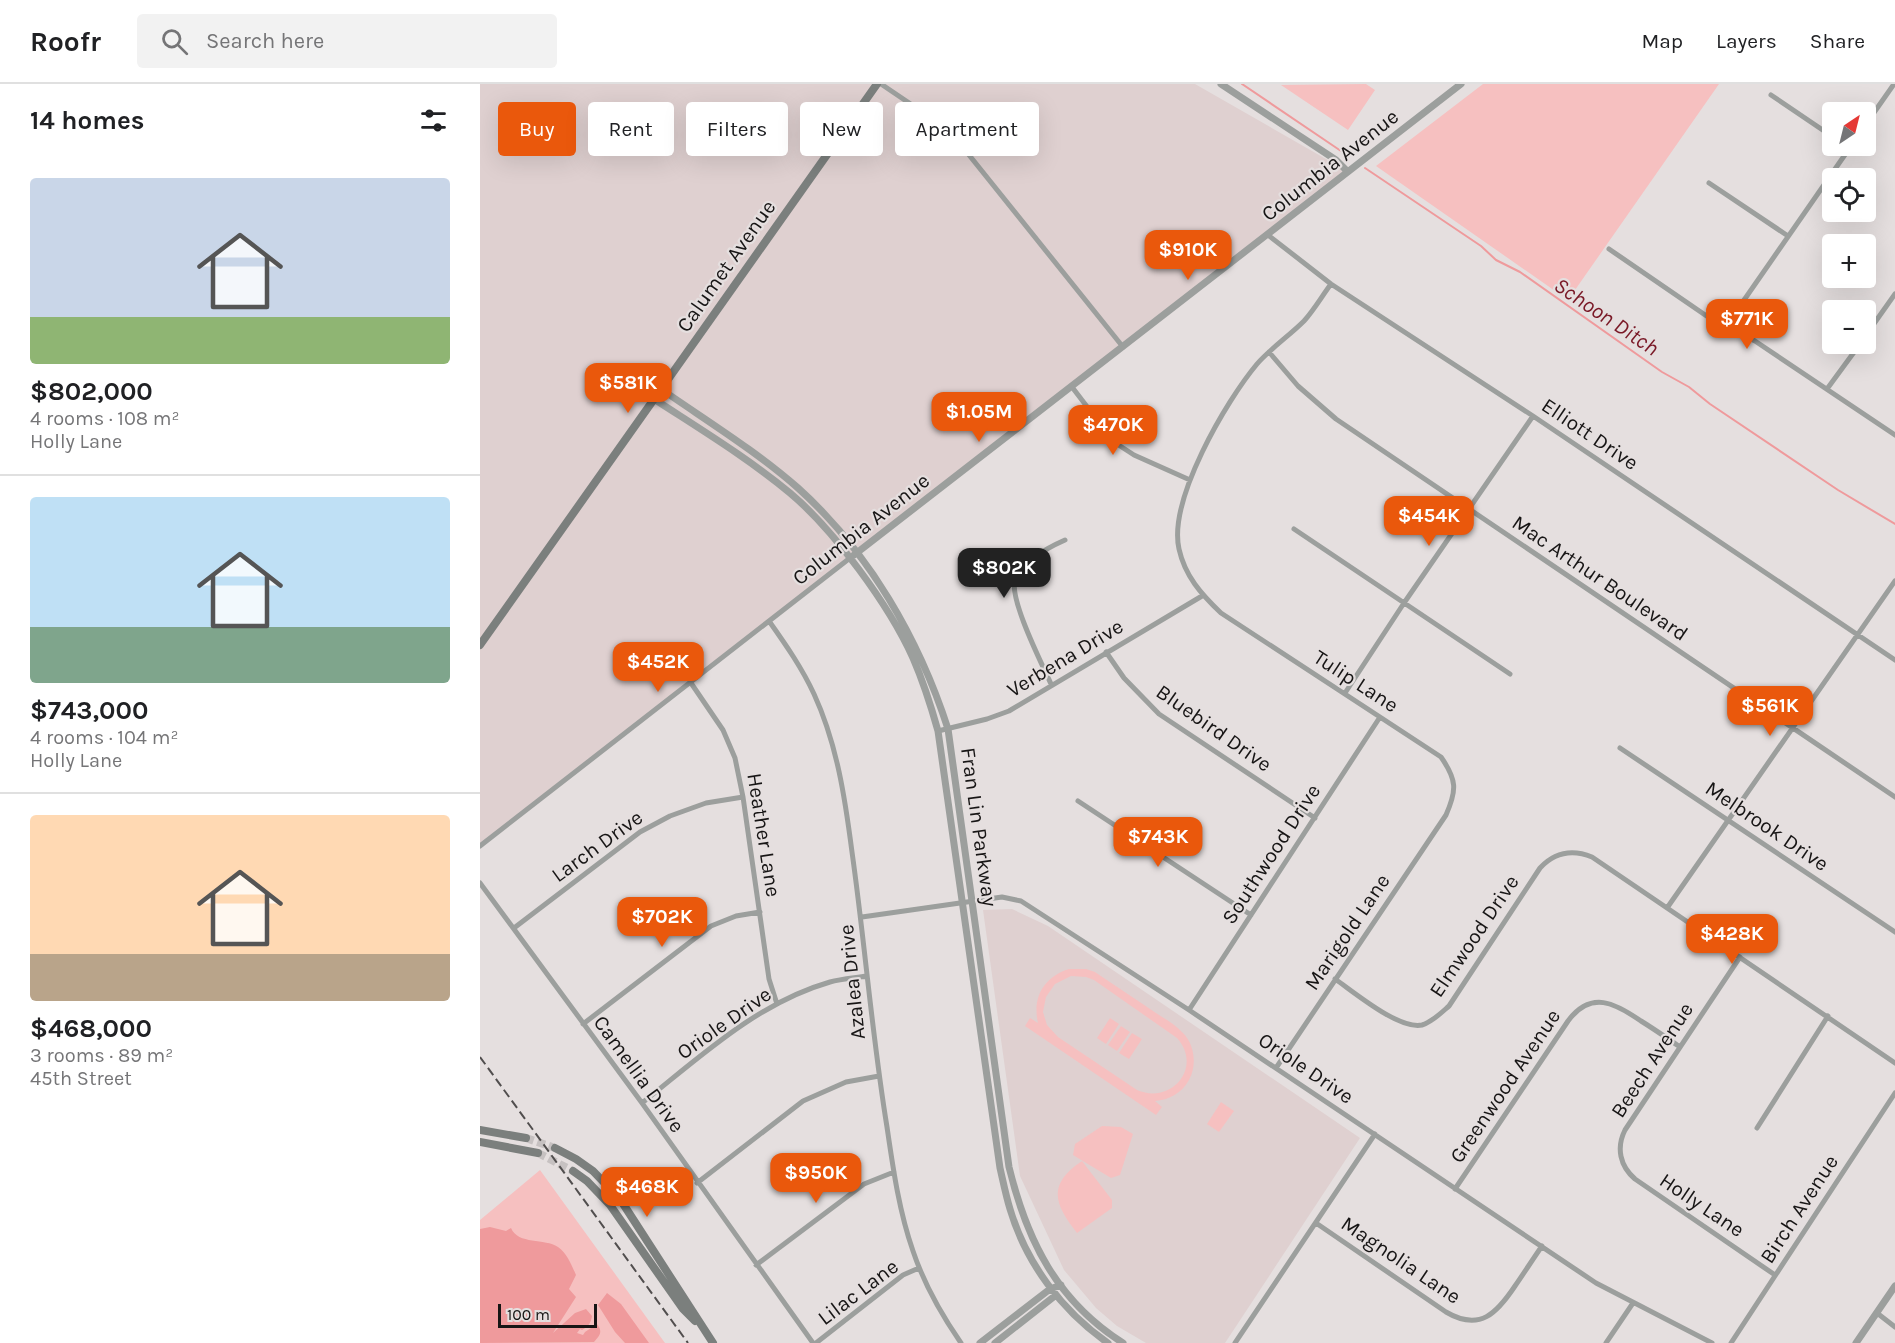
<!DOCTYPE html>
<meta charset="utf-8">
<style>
body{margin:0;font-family:Karla,sans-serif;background:#f2f2f2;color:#202124;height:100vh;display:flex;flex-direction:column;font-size:22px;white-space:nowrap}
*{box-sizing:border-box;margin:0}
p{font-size:20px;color:#757577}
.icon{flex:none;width:33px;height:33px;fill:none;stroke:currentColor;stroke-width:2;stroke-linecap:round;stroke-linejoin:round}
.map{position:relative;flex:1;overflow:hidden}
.panel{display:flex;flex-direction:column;background:#fff;width:480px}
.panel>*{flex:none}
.banner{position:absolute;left:18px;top:18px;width:570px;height:54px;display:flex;gap:12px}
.needle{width:39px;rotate:35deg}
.fabs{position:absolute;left:1342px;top:18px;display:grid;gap:12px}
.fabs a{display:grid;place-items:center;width:54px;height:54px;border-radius:6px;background:#fff;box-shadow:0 6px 24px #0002;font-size:30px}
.scale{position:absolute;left:18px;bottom:15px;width:99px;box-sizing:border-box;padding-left:6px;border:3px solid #171515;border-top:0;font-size:16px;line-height:21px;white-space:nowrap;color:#171515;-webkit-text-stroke:4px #e5dfdf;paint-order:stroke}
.price{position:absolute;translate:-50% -51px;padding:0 14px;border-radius:12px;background:#ea580c;color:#fff;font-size:20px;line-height:39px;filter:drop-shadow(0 2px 3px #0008)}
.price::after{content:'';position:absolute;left:50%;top:36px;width:18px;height:14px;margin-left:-9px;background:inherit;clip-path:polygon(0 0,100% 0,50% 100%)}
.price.selected{background:#222;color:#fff}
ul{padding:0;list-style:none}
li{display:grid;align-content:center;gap:12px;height:318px;padding:0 30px}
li+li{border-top:2px solid #e0e0e0}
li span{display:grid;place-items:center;height:186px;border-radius:6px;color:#555}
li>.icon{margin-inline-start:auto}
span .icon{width:108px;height:108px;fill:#fffc;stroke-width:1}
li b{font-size:26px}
h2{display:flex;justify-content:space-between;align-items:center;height:72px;padding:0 30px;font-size:26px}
.tag{padding:0 21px;border-radius:6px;background:#fff;box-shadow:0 6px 24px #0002;font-size:21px;line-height:54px}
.tag.selected{background:#ea580c;color:#fff}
header{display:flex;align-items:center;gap:36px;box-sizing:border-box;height:84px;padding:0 30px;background:#fff;border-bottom:2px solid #e0e0e0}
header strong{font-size:28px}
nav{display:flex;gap:33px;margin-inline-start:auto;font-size:21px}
.search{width:420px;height:54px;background:#f2f2f2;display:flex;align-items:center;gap:15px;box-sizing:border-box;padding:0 21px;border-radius:6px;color:#757577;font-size:22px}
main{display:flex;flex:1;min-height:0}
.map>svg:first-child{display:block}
</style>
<header>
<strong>Roofr</strong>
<div class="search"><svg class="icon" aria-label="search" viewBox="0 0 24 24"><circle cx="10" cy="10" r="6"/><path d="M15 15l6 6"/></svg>Search here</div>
<nav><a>Map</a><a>Layers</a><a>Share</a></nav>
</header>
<main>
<section class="panel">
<h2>14 homes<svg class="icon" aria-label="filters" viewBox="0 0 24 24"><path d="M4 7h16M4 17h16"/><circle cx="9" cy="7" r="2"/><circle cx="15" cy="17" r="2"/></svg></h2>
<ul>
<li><span style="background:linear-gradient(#c9d6e8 75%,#8fb573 0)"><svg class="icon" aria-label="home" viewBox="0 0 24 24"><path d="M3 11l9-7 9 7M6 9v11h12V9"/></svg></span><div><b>$802,000</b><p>4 rooms · 108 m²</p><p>Holly Lane</p></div></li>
<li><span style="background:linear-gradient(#bfe0f5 70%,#7fa58c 0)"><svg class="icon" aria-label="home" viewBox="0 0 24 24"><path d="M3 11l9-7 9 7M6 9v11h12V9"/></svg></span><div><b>$743,000</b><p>4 rooms · 104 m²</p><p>Holly Lane</p></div></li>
<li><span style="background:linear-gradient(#ffd9b3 75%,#b9a48a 0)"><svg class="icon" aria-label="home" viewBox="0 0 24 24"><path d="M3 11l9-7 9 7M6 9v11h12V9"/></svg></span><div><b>$468,000</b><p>3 rooms · 89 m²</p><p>45th Street</p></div></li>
</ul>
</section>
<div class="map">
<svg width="1415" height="1259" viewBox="0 0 1415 1259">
<rect width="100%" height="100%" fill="#e5dfdf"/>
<path fill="#dfd0d0" d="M0,0H715L867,87L0,762Z
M532,825L568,842L880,1054L745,1259H666L637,1242L616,1224L584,1186L540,1092L503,826Z"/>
<path fill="#f6c0c0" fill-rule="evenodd" d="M886,0L895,6L868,46L801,1Z
M1003,0H1239L1088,216L896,82Z
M589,885H606L615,888C634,901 654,914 673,927C683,934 695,940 703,949C715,961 717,982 709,996C702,1009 689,1016 675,1017L682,1023L676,1031L545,942L550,934L558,939C552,913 564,893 589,885ZM591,892L606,893L614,896L697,954C723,983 692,1021 657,1006L578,953L567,941L563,928L566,913L575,900Z
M630,934L639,940L626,960L617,954Z
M641,942L650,948L637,967L628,961Z
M652,949L662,955L649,975L639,969Z
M741,1018L754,1027L739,1048L727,1040Z
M622,1042L641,1043L653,1050L640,1091L631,1094L593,1071L595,1060Z
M602,1077L632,1116V1124L597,1149C575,1121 566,1101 602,1077Z
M60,1086L185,1259H0V1136Z"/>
<path fill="#ef9a9c" d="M10,1143L26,1147L31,1144C38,1161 65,1154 78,1163C87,1169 92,1182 96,1191L89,1205L96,1213L73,1249L95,1229L106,1225L112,1232C111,1239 108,1243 102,1246L100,1245L97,1249L103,1251L105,1248L117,1240C123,1248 120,1251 114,1258L0,1259V1145Z
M127,1209L141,1220L169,1259H145L135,1248L118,1221Z"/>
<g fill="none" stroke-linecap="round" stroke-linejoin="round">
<path stroke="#ef9a9c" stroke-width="2" d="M762,0L861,67
M885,84L1001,162L1016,176L1040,188L1182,288L1209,303L1230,320L1358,406L1415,440"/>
<path stroke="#c6c1c1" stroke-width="8" stroke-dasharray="8 4" stroke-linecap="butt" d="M46,1054L75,1064
M58,1069L93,1087"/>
<path stroke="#9c9f9d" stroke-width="5" d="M401,0L469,46L643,263
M1291,11L1353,53
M1386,40L1414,0
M1229,99L1308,152
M788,151L851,200L1053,332L1415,576
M1129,165L1231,235L1275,257L1415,351
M1246,242L1371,62
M1386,251L1415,210
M789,268L818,302L856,335L1415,713
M592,303L634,358L654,371L710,396
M1347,305L1380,260
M814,445L1030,590
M289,537C306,561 322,584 334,610C357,660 365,714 372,768C385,860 392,952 407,1043C413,1084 419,1127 433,1167C444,1200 461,1230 481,1259
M626,568L644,594L679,630L835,734
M211,599L243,646L255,674L263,713L289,895L297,920
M571,600C562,580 529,515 535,496C542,477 567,464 585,456
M865,609L924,519L1053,332
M458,647L507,635L529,627L722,512
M1140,664L1415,848
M598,717L771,831
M0,762L370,474
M0,799L162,1019L333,1259
M1187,824L1415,497
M382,833L522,813L541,817L709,926L1116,1199L1232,1259
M34,844L160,748L190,732L226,719L263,713
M1260,873L1145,1046C1136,1064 1140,1082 1155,1095L1295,1191
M855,895C874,908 919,946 942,941C952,938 961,929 969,922L1060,784C1075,768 1092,765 1112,773L1415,979
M709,926L900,633
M103,940L231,842L256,832L280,828
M796,984L966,731C977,706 977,696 961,673L741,529C721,510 705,492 699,465C688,416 746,317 777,280C791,264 809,252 824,237C834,226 842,212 851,200
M162,1019C220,973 277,919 350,898C362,895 375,894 387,892
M1277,1044L1348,932
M217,1099L323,1017L366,998L399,992
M975,1105L1088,937C1111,906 1135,919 1161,937C1174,945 1187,954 1200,963
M836,1139L966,1228C1000,1248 1017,1229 1035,1202C1044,1189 1053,1175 1062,1162
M276,1181L384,1100L414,1088
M1397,1229L1415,1243
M336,1259L423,1191L439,1184
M755,1259L895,1050
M1126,1259L1153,1219
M1251,1259L1415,1009"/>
<path stroke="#9c9f9d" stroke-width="7" d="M741,0L856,76L867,87
M181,305C227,337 276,367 318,404C389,468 439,555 468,645L529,1083C547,1157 577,1217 643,1259
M174,315C220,345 268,374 310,409C354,446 409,521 433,574C443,597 451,622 458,647L520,1084C523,1097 526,1112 530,1125C546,1179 582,1227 628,1259
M374,471L981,0
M500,1259L570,1205L581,1201
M515,1259L576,1211
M1376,1259L1415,1202"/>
<path stroke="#7b7f7d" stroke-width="8" d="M0,561L397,0
M0,1046L46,1054
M0,1058L58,1069
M75,1064L96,1075L113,1087L140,1115L233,1259
M93,1087L107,1097L130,1121L203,1225L215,1237"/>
<path stroke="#514e4e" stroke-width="2" stroke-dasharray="9 4.5" stroke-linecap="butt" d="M0,973L208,1259"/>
</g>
<g text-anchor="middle" stroke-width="4.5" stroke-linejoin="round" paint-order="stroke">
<g font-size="21" fill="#171515" stroke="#e5dfdf">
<text transform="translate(850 81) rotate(-38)" y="7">Columbia Avenue</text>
<text transform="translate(246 182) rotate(-55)" y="7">Calumet Avenue</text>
<text transform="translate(1110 350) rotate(34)" y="7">Elliott Drive</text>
<text transform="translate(381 445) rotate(-38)" y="7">Columbia Avenue</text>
<text transform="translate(1120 494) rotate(34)" y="7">Mac Arthur Boulevard</text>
<text transform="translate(585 574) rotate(-31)" y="7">Verbena Drive</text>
<text transform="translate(876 597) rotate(33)" y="7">Tulip Lane</text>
<text transform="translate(734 644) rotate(35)" y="7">Bluebird Drive</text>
<text transform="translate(1287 742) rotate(34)" y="7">Melbrook Drive</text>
<text transform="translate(499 743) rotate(82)" y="7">Fran Lin Parkway</text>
<text transform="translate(284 751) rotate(81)" y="7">Heather Lane</text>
<text transform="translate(117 762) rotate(-36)" y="7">Larch Drive</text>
<text transform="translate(791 770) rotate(-57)" y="7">Southwood Drive</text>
<text transform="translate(867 848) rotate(-56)" y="7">Marigold Lane</text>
<text transform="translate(994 852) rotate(-56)" y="7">Elmwood Drive</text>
<text transform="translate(372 898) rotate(-96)" y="7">Azalea Drive</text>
<text transform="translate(244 939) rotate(-35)" y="7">Oriole Drive</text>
<text transform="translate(1172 976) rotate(-57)" y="7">Beech Avenue</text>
<text transform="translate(826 984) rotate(34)" y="7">Oriole Drive</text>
<text transform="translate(159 990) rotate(54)" y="7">Camellia Drive</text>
<text transform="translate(1025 1002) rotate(-56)" y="7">Greenwood Avenue</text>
<text transform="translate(1222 1121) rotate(34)" y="7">Holly Lane</text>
<text transform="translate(1319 1125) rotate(-57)" y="7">Birch Avenue</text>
<text transform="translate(921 1176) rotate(34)" y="7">Magnolia Lane</text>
<text transform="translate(378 1208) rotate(-37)" y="7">Lilac Lane</text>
</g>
<g font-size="22" font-style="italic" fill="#7a1927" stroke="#e5dfdf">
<text transform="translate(1127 232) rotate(34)" y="8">Schoon Ditch</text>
</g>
</g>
</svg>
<div class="fabs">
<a><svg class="needle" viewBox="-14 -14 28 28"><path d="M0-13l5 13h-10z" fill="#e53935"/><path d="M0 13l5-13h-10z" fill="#757577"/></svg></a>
<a><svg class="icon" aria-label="locate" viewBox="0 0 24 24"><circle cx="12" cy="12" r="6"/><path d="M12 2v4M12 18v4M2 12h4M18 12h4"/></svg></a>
<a>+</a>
<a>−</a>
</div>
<div class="scale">100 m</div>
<b class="price" style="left:708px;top:197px">$910K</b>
<b class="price" style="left:1267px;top:266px">$771K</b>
<b class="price" style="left:148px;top:330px">$581K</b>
<b class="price" style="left:499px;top:359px">$1.05M</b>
<b class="price" style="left:633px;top:372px">$470K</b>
<b class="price" style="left:949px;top:463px">$454K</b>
<b class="price selected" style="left:524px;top:515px">$802K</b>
<b class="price" style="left:178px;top:609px">$452K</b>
<b class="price" style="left:1290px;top:653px">$561K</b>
<b class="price" style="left:678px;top:784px">$743K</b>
<b class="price" style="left:182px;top:864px">$702K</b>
<b class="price" style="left:1252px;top:881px">$428K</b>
<b class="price" style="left:336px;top:1120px">$950K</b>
<b class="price" style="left:167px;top:1134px">$468K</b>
<div class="banner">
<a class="tag selected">Buy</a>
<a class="tag">Rent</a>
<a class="tag">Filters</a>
<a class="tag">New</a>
<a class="tag">Apartment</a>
</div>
</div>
</main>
